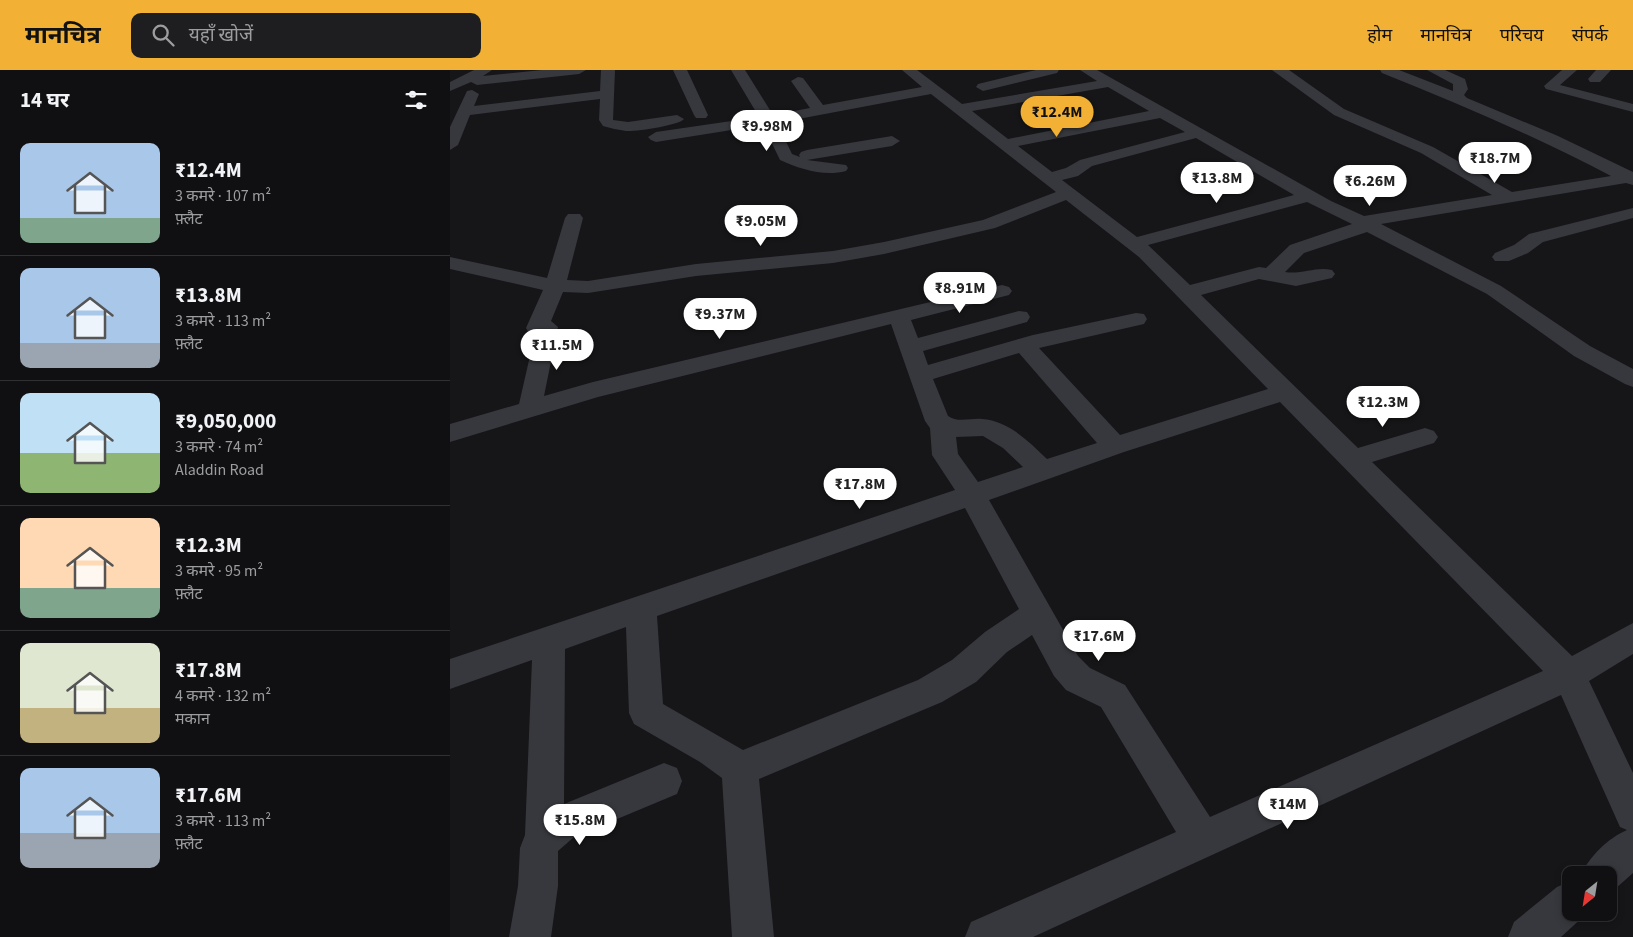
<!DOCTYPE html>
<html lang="hi">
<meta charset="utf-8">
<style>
body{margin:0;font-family:"Source Sans 3","Noto Sans Devanagari",sans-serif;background:#1e1e20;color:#f1f3f6;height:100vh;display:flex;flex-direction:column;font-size:19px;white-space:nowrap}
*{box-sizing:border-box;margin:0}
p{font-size:16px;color:#9c9d9f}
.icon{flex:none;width:28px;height:28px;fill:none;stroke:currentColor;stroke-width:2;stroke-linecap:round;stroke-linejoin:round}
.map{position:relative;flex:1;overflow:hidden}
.details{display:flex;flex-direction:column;background:#101012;width:450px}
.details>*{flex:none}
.needle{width:32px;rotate:210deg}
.fabs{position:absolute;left:1112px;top:796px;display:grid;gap:10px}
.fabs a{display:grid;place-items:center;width:55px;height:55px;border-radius:10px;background:#101012;box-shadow:0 2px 8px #0003,0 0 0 1px #303032;font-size:25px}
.price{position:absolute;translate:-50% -42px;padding:0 11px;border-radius:18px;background:#fff;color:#222;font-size:16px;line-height:32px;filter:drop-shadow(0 1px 2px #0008)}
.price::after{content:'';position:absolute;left:50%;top:30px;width:15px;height:11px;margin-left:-8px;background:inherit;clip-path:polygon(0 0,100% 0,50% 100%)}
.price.active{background:#f2b134;color:#111}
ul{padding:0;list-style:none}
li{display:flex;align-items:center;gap:15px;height:125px;padding:0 20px}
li+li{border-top:1px solid #303032}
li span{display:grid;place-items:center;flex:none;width:140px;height:100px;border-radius:10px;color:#555}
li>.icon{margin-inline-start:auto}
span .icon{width:60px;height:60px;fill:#fffc;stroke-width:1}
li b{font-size:21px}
h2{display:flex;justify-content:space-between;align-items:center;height:60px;padding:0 20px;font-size:21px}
header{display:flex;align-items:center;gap:30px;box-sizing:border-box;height:70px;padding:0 25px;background:#f2b134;color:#111}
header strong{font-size:24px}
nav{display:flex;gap:28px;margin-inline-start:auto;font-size:18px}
.search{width:350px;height:45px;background:#1e1e20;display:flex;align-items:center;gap:12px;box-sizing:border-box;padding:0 18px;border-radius:10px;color:#9c9d9f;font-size:19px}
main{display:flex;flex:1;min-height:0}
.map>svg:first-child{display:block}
</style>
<header>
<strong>मानचित्र</strong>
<div class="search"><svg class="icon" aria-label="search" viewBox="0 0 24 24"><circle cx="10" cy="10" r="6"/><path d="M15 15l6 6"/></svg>यहाँ खोजें</div>
<nav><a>होम</a><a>मानचित्र</a><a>परिचय</a><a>संपर्क</a></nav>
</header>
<main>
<section class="details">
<h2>14 घर<svg class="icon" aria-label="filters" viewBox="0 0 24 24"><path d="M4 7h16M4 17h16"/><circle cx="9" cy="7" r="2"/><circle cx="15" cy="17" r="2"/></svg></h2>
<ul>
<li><span style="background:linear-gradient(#a9c7e8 75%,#7fa58c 0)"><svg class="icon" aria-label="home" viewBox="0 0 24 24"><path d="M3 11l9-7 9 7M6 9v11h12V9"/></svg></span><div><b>₹12.4M</b><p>3 कमरे · 107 m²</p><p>फ़्लैट</p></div></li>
<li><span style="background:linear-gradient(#a9c7e8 75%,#9aa5b1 0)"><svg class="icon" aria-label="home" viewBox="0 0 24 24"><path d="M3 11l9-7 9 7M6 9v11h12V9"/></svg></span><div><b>₹13.8M</b><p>3 कमरे · 113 m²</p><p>फ़्लैट</p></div></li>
<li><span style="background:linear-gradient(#bfe0f5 60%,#8fb573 0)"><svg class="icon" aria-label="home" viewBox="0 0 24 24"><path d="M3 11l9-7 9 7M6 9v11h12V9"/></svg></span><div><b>₹9,050,000</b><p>3 कमरे · 74 m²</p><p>Aladdin Road</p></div></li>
<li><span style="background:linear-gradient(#ffd9b3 70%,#7fa58c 0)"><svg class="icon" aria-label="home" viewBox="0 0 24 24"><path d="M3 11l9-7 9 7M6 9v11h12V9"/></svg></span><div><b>₹12.3M</b><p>3 कमरे · 95 m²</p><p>फ़्लैट</p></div></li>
<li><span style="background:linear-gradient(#dfe7d0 65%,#c2b280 0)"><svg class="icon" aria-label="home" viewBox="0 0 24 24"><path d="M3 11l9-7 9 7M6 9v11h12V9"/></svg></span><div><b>₹17.8M</b><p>4 कमरे · 132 m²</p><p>मकान</p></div></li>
<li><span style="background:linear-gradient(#a9c7e8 65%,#9aa5b1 0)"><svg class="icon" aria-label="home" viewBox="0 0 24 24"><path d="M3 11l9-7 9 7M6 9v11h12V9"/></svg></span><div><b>₹17.6M</b><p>3 कमरे · 113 m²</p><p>फ़्लैट</p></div></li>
</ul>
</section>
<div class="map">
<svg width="1183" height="867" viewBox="0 0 1183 867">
<rect width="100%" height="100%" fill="#161618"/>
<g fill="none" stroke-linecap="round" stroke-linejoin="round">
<path fill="#37383d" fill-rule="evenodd" d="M24,0H42L33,6L92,0H136L129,4L27,15L21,12L0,21V12Z
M151,0H165L163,50L178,52L227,45L234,49C230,55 185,62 176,61C169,60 160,58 153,56L149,50L150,29L20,45L8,75L0,80V57L17,21L22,20L29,24L24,36L150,21Z
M223,0H237L258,45L256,48H246L244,45Z
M281,0H295L323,45L360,38L341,11L348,7L353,8L373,35L472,17L452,0H467L512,34L647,11L630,0H647L881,131L914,146L1042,125L971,83L884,45L822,0H839L894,39L983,77L1062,122L1161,106C1087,67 1010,34 932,3L930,0H949L1003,21V14L977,0H995L1015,9L1018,19L1014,25L1017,28L1108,66L1183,102V115L1176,113L931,154L1051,216L1140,276L1183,299V317L1175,314L1124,286L1037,224L917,162L854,183L835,202C851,205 866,196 882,200L885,204L882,208L846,216L809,209L751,225L908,378L975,358L984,361L988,367L984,373L922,392L1122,586L1183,553V584L1139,611L1183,703V803L1165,819L1159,822V805H1131C1139,787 1158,768 1177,760L1170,757L1111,625L583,867H515L521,852L726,762L651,637L616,620L604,606L582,565L557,582L526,612L492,632L309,709L324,867H282L272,708L250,692L184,654L179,643L176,557L115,579L114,734L214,693L227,698L232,711L227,724L124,767L108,781V816L101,867H59L68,816L70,778L75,765L82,590L0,619V589L505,420L482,385L480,358L475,351L441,254L148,327L0,372V354L69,334L85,264L79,263L76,258L93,220L0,199V187L97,208L115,148L118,144H130L133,148L117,210L138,211L246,194L383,181L434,172L533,150L606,122L481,24L327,53L342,84L350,87L349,85L351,82L357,80L442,66L450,71L442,76L357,90L396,95L398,98L396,101C374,107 350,99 330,90L313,55L206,72L201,70L198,67L206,62L309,47ZM658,17L699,41L558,69L522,41ZM710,48L735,62L630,90L616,98L602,102L568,76ZM746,68L844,125L687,167L612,110L628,106L642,96ZM616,130L689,187L818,319L670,365L589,278L694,254L697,249L694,244L686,243L583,265L478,295L473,281L577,252L580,247L577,242L569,241L468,268L461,250L559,225L562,221L559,217L552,215L143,312L94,326L108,257L101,251L113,222L138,223L246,206L383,193L434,184L545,158ZM857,132L902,154L840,175L816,198L809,197L740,215L698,175ZM569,283L647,373L597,389C578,371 559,351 532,349C521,348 507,353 498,346L483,309ZM830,332L1093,601L760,747L675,615L640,598L628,586L539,430L674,382ZM533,366L553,378L573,397L528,412L508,384L506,367ZM515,438L569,539L535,562L502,590L468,610L293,680L213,634L207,546Z
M586,0H609L607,3L533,21L526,17L528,14Z
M1112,0H1127L1110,15L1183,34V42L1096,19L1094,16Z
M1146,0H1161L1150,12H1140L1138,9Z
M1183,138V148L1093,172L1078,183L1059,191H1045L1042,187L1045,183L1064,175L1079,164Z
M1121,811V842H1137L1135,845L1111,867H1058L1064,852L1107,817Z"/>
</g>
</svg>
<div class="fabs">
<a><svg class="needle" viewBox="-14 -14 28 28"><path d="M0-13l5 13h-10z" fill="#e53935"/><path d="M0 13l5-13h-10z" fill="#9c9d9f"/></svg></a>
</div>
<b class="price active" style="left:607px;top:68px">₹12.4M</b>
<b class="price" style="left:317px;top:82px">₹9.98M</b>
<b class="price" style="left:1045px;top:114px">₹18.7M</b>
<b class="price" style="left:767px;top:134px">₹13.8M</b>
<b class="price" style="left:920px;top:137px">₹6.26M</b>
<b class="price" style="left:311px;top:177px">₹9.05M</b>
<b class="price" style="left:510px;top:244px">₹8.91M</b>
<b class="price" style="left:270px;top:270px">₹9.37M</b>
<b class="price" style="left:107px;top:301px">₹11.5M</b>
<b class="price" style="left:933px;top:358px">₹12.3M</b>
<b class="price" style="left:410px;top:440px">₹17.8M</b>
<b class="price" style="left:649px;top:592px">₹17.6M</b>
<b class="price" style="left:838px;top:760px">₹14M</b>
<b class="price" style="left:130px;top:776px">₹15.8M</b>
</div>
</main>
